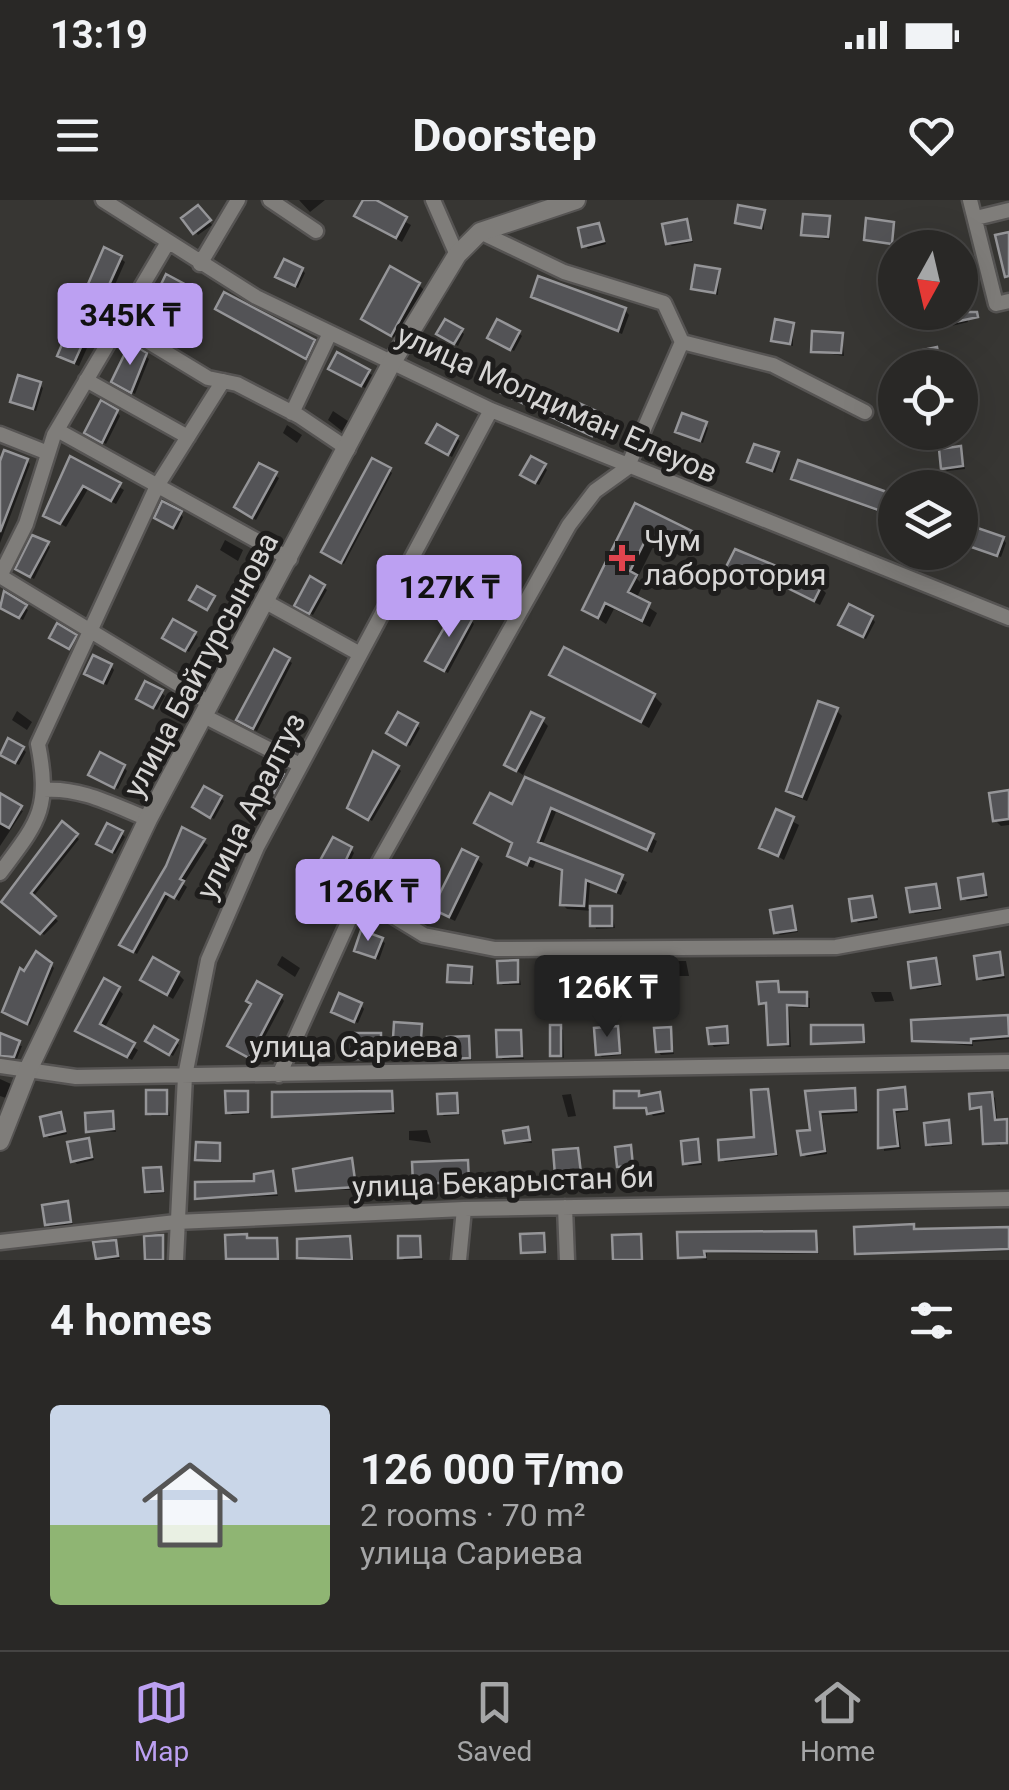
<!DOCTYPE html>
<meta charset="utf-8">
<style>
body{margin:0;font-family:Roboto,sans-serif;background:#353432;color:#f1f3f6;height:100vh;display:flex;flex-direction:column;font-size:38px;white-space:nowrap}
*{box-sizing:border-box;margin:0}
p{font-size:32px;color:#a5a6a7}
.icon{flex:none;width:55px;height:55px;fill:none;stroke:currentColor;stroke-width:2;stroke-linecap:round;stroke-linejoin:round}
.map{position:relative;height:1060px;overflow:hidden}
.sheet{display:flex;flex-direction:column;background:#292826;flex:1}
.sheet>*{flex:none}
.needle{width:65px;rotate:188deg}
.buttons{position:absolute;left:878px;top:30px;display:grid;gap:20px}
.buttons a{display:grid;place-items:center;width:100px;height:100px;border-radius:50%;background:#292826;box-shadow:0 10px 40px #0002,0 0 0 2px #454443;font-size:50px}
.price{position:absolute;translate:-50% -85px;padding:0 22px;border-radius:10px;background:#bca0f2;color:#111;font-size:32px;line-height:65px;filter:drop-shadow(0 2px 5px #0008)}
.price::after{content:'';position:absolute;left:50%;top:60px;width:30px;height:22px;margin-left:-15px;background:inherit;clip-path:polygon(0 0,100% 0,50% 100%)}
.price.selected{background:#222;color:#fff}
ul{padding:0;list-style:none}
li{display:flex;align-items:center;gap:30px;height:250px;padding:0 50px}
li span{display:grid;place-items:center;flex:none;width:280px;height:200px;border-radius:10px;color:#555}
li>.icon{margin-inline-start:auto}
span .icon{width:120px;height:120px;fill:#fffc;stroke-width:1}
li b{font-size:42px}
h2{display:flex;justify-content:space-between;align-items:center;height:120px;padding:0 50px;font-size:42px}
.status{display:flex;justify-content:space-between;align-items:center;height:70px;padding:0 50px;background:#292826;direction:ltr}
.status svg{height:28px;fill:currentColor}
header{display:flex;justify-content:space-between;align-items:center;height:130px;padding:0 50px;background:#292826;font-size:45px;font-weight:700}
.tab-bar{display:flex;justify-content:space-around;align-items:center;height:140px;border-top:2px solid #454443;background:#292826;font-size:28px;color:#a5a6a7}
.tab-bar a{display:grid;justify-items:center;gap:5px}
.tab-bar .selected{color:#bca0f2}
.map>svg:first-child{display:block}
</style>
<div class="status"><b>13:19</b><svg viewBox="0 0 49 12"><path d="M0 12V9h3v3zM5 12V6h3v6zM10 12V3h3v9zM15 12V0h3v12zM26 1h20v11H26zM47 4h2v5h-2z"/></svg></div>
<header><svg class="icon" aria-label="menu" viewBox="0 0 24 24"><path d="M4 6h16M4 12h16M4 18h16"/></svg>Doorstep<svg class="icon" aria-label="heart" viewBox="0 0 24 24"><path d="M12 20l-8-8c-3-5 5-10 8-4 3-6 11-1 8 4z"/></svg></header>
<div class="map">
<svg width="1009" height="1060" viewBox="0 0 1009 1060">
<rect width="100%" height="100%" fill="#373633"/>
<path fill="#0007" d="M299,0H325L310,12Z
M366,0L411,25L402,42L357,15Z
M198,8L212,25L198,35L184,19Z
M763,12L764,30L738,22Z
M828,19L830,40L804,34Z
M687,22L693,42L672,46L668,43Z
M893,24L894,46L866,39Z
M599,26L606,44L588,49L585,45Z
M120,58L125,62L79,166L64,159L60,155Z
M302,70L305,73L298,88L278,77Z
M719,72L718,95L693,88Z
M960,82L968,122L943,128L939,125L960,112Z
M419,85L424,90L398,140L364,119Z
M193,91L196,94L188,110L180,106L167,132L150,123Z
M534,97L625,110L629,115L622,134Z
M218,108L313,142L319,148L312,163Z
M793,125V146L773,140Z
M461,131L464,134L458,146L443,137Z
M519,133L522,136L514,151L494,141Z
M842,136L844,156L813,151Z
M145,155L149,159L135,194L117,185Z
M335,172H368L372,175L365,188Z
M40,185L43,188L36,211L13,201Z
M507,196L601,217L604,220L596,238Z
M333,211L348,221L342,231L328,220Z
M117,212L120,216L106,244L91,236Z
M705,224L708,228L703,243L678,232Z
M287,225L302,235L297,243L283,233Z
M457,238L460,241L452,257L433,246Z
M960,249L965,269L947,271L944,268Z
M777,255L780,258L775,273L750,262Z
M72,259L124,290L116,304L88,289L66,327L46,315Z
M27,261L30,264L0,343V268Z
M260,266L279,278L256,320L240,310Z
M544,266L547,270L539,285L526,278Z
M389,270L392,273L344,364L328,355Z
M794,278L895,299V318L798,282Z
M636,306L698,341L691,356L657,339L637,379L643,385L636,399L657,413L650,427L614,409L606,424L585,410Z
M180,313L183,317L177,330L160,321Z
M960,323L1003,339L1006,343L1001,357L960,342Z
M225,340L243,350L238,361L220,350Z
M47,344L50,347L34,379L22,372Z
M729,367L820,387L826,393L820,405L773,382L769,390Z
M324,387L327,390L313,415L301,408Z
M4,394L28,410L23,420L0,406Z
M872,418L875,422L866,439L845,428Z
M471,420L474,424L448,473L431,463Z
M195,434L198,437L189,452L169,440Z
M288,460L292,463L257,531L242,523Z
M111,466L114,470L107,485L90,477Z
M552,474L654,496L662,504L649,528Z
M161,492L165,496L157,510L142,501Z
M17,511L32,522L27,530L12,520Z
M837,511L842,516L807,601L794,596L789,590Z
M399,515L420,528L410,546L392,536Z
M542,520L548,526L523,575L507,564Z
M23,549L26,552L19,565L5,557Z
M124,567L127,571L118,589L95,577Z
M398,568L401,571L372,621L353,611Z
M282,576L286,580L278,594L262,585Z
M527,580L657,641L652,653L556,612L542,646L627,682L621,695L590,683L588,709L611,708L615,728L596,729L592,711L567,709L562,704L564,673L536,661L533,668L515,661L510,656L514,645L477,623L513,608Z
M1009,593V625L1001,626L995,620Z
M221,598L224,601L214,619L198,610Z
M0,604L23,611L0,646Z
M777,613L799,625L784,660L762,647Z
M62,625L79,639L33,697L58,721L44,735L5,701Z
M183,630L208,645L183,684L187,687L179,701L170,695L137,754L127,748Z
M121,633L125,637L115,654L99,644Z
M351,649L354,653L327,708L308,697Z
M477,659L483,664L455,721L441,714L435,709Z
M982,676L988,698L967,701L963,698Z
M936,686L942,710L915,714L912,711Z
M872,698L878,720L858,723L855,719Z
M791,709L798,732L780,735L776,732Z
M381,740L385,743L379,760L357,750Z
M999,754L1005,778L983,781L980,778Z
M282,756L300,768L295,777L277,765Z
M623,761L628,785L572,780Z
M670,761H686L689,776H674Z
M935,761L942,786L917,790L914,786Z
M517,763L521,785H503L500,782Z
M51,765L54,768L30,825L8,814Z
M471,769L474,785L449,781Z
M178,774L184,780L173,799L143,780Z
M777,783L781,794L810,798V808L789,807L791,847L770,844L769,806L762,803Z
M118,789L123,794L104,829L138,850L132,860L78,830Z
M871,792H891L894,801L875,802Z
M281,797L284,801L253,859L234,849Z
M361,805L364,809L358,823L337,814Z
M1007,817L1009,839L973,842V846L915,840Z
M421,827L424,842L396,837Z
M560,827L563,830L564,858L553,855Z
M862,827L866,844L813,842Z
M617,828L622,855L602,857L598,854Z
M670,829L674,854L661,855L658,851Z
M726,829L730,845L714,847L711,843Z
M520,832L524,859H503L499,856Z
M380,836L383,861H361L358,858Z
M468,839L472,860L454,861L450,858Z
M0,842L22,846L17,859H0Z
M176,842L179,845L173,856L152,844Z
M0,879L11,884L6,898L0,896Z
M904,890L909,911L896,913L901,949L884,951L880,893Z
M854,891L858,913L822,915L827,954L806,957L803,953L812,932L808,893Z
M166,892L170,916H152L148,913Z
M767,892L778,956L725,962L722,959L757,939Z
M247,893L250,914L232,915L228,912Z
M391,893L395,914L275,916Z
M571,894L576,916L568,917L562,895Z
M638,894L642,898L659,895L665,914L653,916L649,910L617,907Z
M991,894L995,898L1000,946L985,943L984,910L973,907Z
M456,896L460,915L444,916L440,913Z
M112,914L116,932L89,930Z
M61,915L67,934L49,938L46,935Z
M948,923L953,945L932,947L929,944Z
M427,930L431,943L409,940V931Z
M528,930L532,943L507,942Z
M88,941L94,960L77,964L73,960Z
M697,942L702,965L689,966L685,963Z
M219,946L222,963L198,959Z
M630,948L635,968L623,969L620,966Z
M577,950L583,975L561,978L558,974Z
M351,961L358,990H298Z
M467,962L471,984L415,983Z
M160,970L165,993L151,994L147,991Z
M272,974L278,996L198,998L257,983Z
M68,1004L73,1025L51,1028L47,1024Z
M1009,1029V1051L857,1053Z
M815,1033L819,1054L707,1053V1060L681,1057L680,1035Z
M543,1036L547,1054L524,1052Z
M419,1038L423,1060H404L401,1057Z
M349,1039L354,1060L300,1057Z
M276,1040L280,1060L228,1058L249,1041Z
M115,1042L120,1059L100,1060L98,1058Z"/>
<path fill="#535356" stroke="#959598" stroke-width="2.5" d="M363,0H376L407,17L396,38L354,16Z
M198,5L211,20L193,34L181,18Z
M738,5L765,10L761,28L735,23Z
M803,14L830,16L828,37L801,35Z
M866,18L894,22L892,44L864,40Z
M687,19L691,40L666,44L662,24Z
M599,23L604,41L582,47L578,28Z
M1009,32V76L1005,77L995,35Z
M104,47L122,56L74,163L57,156Z
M284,59L303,68L295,86L275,77Z
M695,65L720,69L715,93L691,89Z
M390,66L420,83L391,136L361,119Z
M166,74L194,89L184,109L176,105L163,131L144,120Z
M538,76L626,108L618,131L531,97Z
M224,92L315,140L306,159L215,109Z
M934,112H977L978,117L937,126Z
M445,119L463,129L454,144L436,134Z
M497,119L520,131L510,150L487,138Z
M775,119L794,123L790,144L771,141Z
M812,131L843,133L841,153L811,152Z
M130,143L147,153L131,193L111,182Z
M937,147L941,168H921L918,151Z
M337,152L370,170L361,186L328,169Z
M18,175L41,182L33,209L10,202Z
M509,177L575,210L579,203L603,214L592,236L501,193Z
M101,200L118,210L102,243L84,233Z
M682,213L707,222L700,241L675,232Z
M437,224L458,236L448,255L426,243Z
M754,244L779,252L772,271L747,262Z
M961,246L963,266L941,269L939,249Z
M4,250L28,259L0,332V261Z
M70,256L121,283L111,301L83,286L60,324L43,316Z
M531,256L546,264L535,283L520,275Z
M372,258L391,268L341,363L321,352Z
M798,260L895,295V316L791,279Z
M259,263L277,272L252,318L234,307Z
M162,301L182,311L173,328L154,318Z
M635,303L692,331L682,350L649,333L630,371L637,375L628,392L650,403L642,421L605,403L598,418L582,410Z
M960,322L1004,337L997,356L960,343Z
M32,335L49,342L30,377L15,369Z
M735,349L822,385L814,401L767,378L763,386L726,367Z
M310,376L325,385L309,414L294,406Z
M197,386L215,396L207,410L189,400Z
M4,391L27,405L19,418L0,408Z
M849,404L873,416L863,437L838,425Z
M455,409L473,418L444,471L425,461Z
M173,419L196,432L185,451L162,438Z
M57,423L77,435L69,449L49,438Z
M564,447L655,494L641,522L549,475Z
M274,449L290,458L253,529L236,520Z
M93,455L112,464L103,483L84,474Z
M145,481L163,490L153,508L136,499Z
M818,501L838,508L802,597L786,591Z
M398,512L418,523L406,545L386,533Z
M531,512L544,518L516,571L504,565Z
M8,538L24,547L15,563L0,555Z
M373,551L399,566L368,620L347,608Z
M100,552L125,565L114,588L88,575Z
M266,565L284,574L274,593L256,582Z
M525,577L654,634L647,650L551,608L538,642L623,675L616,692L586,680L584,706L560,705L562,670L530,658L527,665L507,656L512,643L474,623L490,593L512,604Z
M204,586L222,596L210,618L192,607Z
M1009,590V619L993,621L989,593Z
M0,593L22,606L9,628L0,623Z
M776,609L794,617L778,656L759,648Z
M62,621L78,634L31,693L56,716L40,734L1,702Z
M107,623L123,631L112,652L96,644Z
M182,627L205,639L180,679L184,681L174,698L165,693L133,752L119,745L166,666Z
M333,637L352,647L324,707L301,695Z
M462,649L478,657L449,717L432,709Z
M983,674L986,695L961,699L958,678Z
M936,684L940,708L910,712L906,688Z
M872,696L876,717L852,721L849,699Z
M590,706H612V726H590Z
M792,706L796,730L774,733L770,710Z
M361,730L383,738L375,758L354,751Z
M36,751L52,763L27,824L2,812L20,768L24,771Z
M1000,752L1003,775L977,779L974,756Z
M153,757L179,772L167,795L140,780Z
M936,758L940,784L911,788L908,762Z
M568,759H624L626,783L569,781Z
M518,760V782L498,783L497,761Z
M448,765L472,767L471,783L447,782Z
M104,778L120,787L100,824L135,843L127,857L75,831Z
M257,781L282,795L249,858L227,846L251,804L246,801Z
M778,781L779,792H807V806L787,805L788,844L768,845L766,803L759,804L757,782Z
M339,793L362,803L354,822L331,812Z
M1008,815L1009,836L971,839V843L912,841L911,820Z
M394,822L422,824L421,840L393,838Z
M550,825H561V856H550Z
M811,825H863L864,842L811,844Z
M154,826L178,840L169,855L145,841Z
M618,826L620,853L596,855L594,828Z
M727,826L728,843L709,844L707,828Z
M671,827L672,851L656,852L654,828Z
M496,830H521L522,856L497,857Z
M0,833L20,841L14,857L0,856Z
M355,833H381V859H355Z
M469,836L470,858L448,859L447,837Z
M905,887L907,909L894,910L898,946L878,948V890Z
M855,888L856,910L820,912L825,951L801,955L797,931L810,930L805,891Z
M768,889L776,954L719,960L718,940L754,937L751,890Z
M146,890H167V914H146Z
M225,891H248V912L226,913Z
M392,891L393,911L272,917V892Z
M614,891H639V896L660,892L663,911L647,914L646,908H614Z
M992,892L995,920L1007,919V943L983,944L981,907L970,909L969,894Z
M457,893L458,913L438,914L437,894Z
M113,911L114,929L86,932L85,913Z
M61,912L65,931L44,936L40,917Z
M949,920L951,943L926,945L924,923Z
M528,927L530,940L505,943L503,931Z
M89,938L92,957L71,962L67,942Z
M698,939L700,962L683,964L681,941Z
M196,942L220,943V961L195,960Z
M631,945L633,966L617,967L615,947Z
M578,948L581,973L555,975L553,950Z
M352,958L356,987L296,991L293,969Z
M468,960L469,982L413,984L412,962Z
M161,967L163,991L145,992L143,968Z
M273,971L276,993L195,999V982L254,981V974Z
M68,1001L71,1022L45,1025L42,1005Z
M914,1024V1029L1009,1027V1049L855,1054L854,1027Z
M816,1031L817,1052L704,1051L705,1057L678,1058L677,1032Z
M544,1033L545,1052L521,1053L520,1034Z
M247,1034V1038H277L278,1059H226L225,1035Z
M641,1034L642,1060H613L612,1035Z
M163,1035V1060H145L144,1036Z
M350,1036L352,1060L297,1058V1039Z
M398,1036H420L421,1057L398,1058Z
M116,1040L118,1056L96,1059L93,1042Z"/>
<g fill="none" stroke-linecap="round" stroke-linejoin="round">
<g stroke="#565453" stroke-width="19">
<path id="minor" d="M103,0L256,97L491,210L1009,418
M270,0L316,31
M433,0L457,55
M970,0L996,104L1009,101
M976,18L1009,10
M480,32L564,72L664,103L682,142L773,165L865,212
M200,64L238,0
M119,124L208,178L237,184L299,216L348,249
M86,180L188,237
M292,213L330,133
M57,230L290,359
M0,234L48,253
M0,376L26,324L54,235L168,42
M0,376L211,504
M266,402L360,454
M204,516L300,565
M43,590C81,587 113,605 148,619
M0,673C38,622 51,610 38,544L157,286L223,181
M360,696L424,735L495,749L836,747L1009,716
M0,866L76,877L1009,862
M279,875L360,696L569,325L595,291L627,268L682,142
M565,1007L567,1060
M0,1042L176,1022L464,1009L1009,999
M176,1060L185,876L208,760L257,647L491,210
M459,1060L464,1009"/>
</g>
<g stroke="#565453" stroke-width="22">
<path id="tertiary" d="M0,941L28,870L148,619L392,162L457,55L480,32L576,0"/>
</g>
<use href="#minor" stroke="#7f7d7a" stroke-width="14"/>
<use href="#tertiary" stroke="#7f7d7a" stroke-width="18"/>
</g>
<path fill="#e0444e" stroke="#1e1d1c" stroke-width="4" d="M617 343h10v10h10v10h-10v10h-10v-10h-10v-10h10z"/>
<g text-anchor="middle" stroke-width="10" stroke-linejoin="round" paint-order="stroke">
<g font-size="30" fill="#d7d6d5" stroke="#1e1d1c">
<text transform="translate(557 204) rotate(24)" y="10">улица Молдиман Елеуов</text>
<text transform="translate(201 465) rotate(-62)" y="10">улица Байтурсынова</text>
<text transform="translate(251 606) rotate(-63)" y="10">улица Аралтуз</text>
<text x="354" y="857">улица Сариева</text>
<text transform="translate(503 982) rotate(-2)" y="10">улица Бекарыстан би</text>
</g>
<g font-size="30" fill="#d7d6d5" stroke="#1e1d1c" text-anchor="start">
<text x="644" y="351">Чум<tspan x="644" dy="34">лаборотория</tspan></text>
</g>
</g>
</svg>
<div class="buttons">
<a><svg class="needle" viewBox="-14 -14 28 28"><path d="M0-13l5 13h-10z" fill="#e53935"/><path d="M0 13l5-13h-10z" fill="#a5a6a7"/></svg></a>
<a><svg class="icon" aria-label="locate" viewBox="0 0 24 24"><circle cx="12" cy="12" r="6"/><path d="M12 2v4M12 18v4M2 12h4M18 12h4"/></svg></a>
<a><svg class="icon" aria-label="layers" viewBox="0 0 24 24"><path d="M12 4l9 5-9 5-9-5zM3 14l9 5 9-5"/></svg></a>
</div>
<b class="price" style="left:130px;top:168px">345K ₸</b>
<b class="price" style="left:449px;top:440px">127K ₸</b>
<b class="price" style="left:368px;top:744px">126K ₸</b>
<b class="price selected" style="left:607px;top:840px">126K ₸</b>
</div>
<section class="sheet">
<h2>4 homes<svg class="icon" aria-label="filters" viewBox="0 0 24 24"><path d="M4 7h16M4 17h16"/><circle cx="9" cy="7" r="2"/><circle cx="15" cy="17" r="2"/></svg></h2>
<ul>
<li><span style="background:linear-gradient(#c9d6e8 60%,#8fb573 0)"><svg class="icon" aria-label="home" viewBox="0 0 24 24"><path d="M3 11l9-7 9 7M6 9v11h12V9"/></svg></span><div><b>126 000 ₸/mo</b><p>2 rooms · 70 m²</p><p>улица Сариева</p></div></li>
</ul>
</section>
<nav class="tab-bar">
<a class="selected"><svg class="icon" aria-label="map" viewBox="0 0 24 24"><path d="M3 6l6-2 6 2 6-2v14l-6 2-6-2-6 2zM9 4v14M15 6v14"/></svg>Map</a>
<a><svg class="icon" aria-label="saved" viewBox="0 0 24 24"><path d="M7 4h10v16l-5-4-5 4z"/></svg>Saved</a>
<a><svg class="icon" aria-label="home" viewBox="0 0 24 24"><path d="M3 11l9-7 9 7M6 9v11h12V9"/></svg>Home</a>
</nav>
